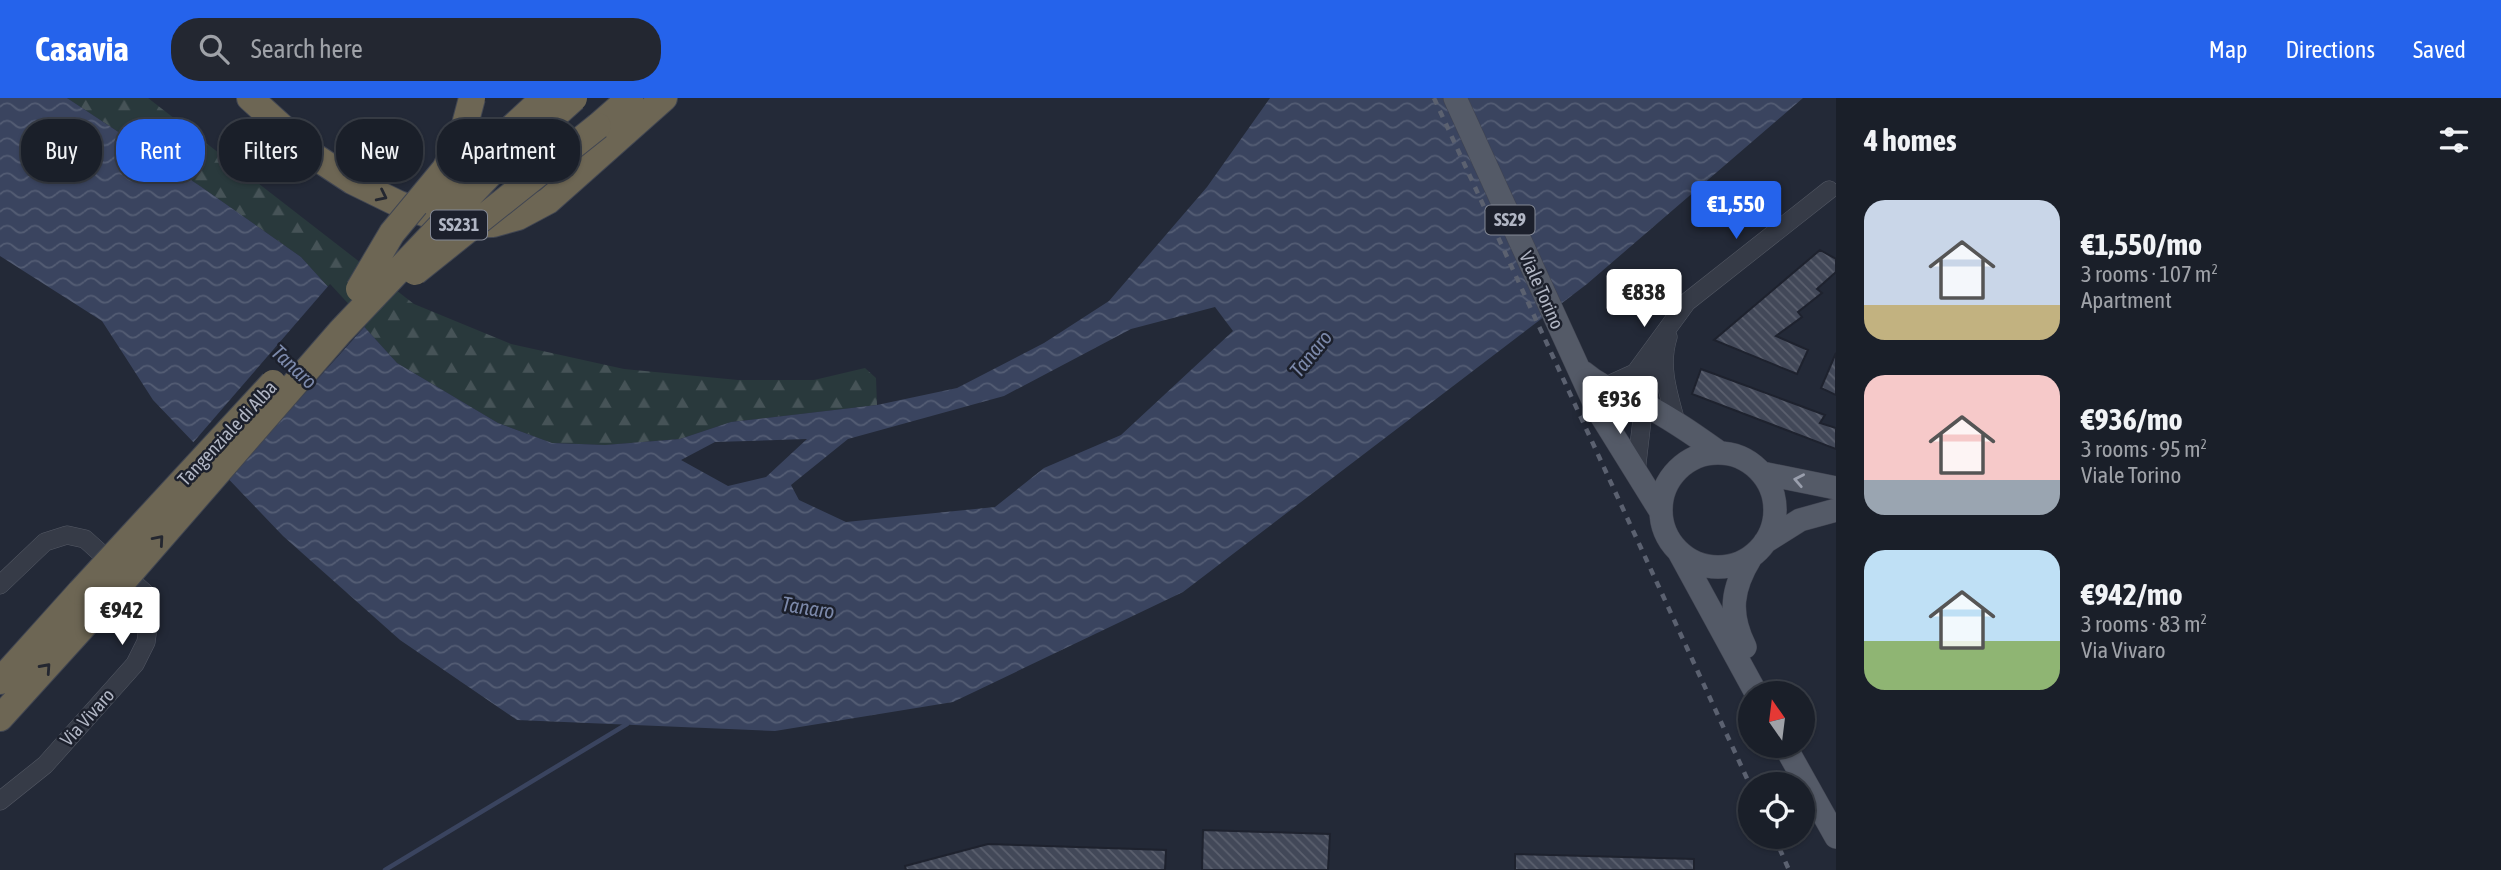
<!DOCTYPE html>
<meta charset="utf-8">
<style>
body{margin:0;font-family:"Asap Condensed",sans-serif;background:#232731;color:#f1f3f6;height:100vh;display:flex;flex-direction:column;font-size:26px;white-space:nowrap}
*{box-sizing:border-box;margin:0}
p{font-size:23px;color:#9fa2a8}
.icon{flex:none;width:38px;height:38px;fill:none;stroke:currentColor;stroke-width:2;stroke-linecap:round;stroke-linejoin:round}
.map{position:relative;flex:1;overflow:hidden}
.side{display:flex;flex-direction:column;background:#1a1f29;width:665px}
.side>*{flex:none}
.hud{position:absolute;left:21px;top:21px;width:665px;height:63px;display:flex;gap:14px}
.needle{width:46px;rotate:346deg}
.tools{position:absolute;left:1738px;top:583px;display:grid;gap:14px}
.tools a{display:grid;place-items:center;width:77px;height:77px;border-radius:50%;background:#1a1f29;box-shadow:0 2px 5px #0004,0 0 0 2px #383d46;font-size:35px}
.price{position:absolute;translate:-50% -60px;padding:0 16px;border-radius:7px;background:#fff;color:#222;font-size:23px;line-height:46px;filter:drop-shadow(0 2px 4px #0008)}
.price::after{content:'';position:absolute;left:50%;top:42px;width:21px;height:16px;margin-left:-10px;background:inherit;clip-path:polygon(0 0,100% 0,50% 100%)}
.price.selected{background:#2563eb;color:#fff}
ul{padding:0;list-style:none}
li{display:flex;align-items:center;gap:21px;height:175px;padding:0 28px}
li span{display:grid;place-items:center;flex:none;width:196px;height:140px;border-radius:21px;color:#555}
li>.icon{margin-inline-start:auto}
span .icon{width:84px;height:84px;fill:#fffc;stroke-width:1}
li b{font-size:30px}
h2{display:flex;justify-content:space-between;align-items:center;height:84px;padding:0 28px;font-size:30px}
.pill{padding:0 24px;border-radius:28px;background:#1a1f29;box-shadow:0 2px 5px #0004,0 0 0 2px #383d46;font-size:24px;line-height:63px}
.pill.selected{background:#2563eb;color:#fff}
header{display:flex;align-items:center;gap:42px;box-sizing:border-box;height:98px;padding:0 35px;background:#2563eb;color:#fff}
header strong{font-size:33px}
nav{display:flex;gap:38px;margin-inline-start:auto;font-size:24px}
.search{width:490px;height:63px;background:#232731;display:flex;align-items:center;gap:18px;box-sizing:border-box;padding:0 24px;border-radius:28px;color:#9fa2a8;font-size:26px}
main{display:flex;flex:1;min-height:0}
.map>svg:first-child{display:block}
</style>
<header>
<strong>Casavia</strong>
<div class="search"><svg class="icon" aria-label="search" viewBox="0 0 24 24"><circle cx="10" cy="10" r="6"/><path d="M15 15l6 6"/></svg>Search here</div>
<nav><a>Map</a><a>Directions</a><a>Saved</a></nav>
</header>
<main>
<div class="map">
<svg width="1836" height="772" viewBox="0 0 1836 772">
<defs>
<pattern id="forest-firs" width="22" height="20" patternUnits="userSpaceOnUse" patternTransform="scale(1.75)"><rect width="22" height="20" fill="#29393c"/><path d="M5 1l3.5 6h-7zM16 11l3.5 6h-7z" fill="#465357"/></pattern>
<pattern id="water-waves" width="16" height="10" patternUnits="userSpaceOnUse" patternTransform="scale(1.75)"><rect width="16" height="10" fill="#3a445f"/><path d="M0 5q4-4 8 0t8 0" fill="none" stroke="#545d74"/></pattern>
<pattern id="building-back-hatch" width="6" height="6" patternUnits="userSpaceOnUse" patternTransform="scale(1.75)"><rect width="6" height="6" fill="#424858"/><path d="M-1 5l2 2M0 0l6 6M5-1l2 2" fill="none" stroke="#5b606e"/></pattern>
</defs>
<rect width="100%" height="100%" fill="#232937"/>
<path fill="url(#forest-firs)" d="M67,0H148L414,206L511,246L624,271L738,282H814L865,270L876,280L877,307L731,324L680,341L605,347L552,345L498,325L397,265L301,159L200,88Z"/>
<path fill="url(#water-waves)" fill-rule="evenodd" d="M0,0H67L200,88L301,159L397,265L498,325L552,345L605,347L680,341L731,324L877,307L957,290L1044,245L1109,203L1207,89L1270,0H1803L1587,186L1183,494L953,604L775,633L517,622L400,542L283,438L153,302L102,223L0,158ZM1215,209L1233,233L1121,337L1044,370L995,409L846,424L799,402L791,387L848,341L1004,298L1131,231ZM807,341L766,379L728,388L681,362L715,344Z"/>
<path fill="#232937" d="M330,186L367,226L226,383L191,347Z"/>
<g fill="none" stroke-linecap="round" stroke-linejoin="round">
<path stroke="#3a445f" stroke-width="4.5" d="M385,772L627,626"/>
</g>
<path fill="url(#building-back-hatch)" stroke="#1e222e" stroke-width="2" d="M1820,152L1836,161V174L1817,191L1822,195L1798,214L1802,219L1776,238L1808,252L1797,276L1714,242Z
M1836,255V297L1821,290Z
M1701,271L1825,317L1820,325L1836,330V351L1692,296Z
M1203,732L1330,736L1328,772H1202Z
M988,746L1166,752L1165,772H906L905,768Z
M1515,756L1694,761V772H1515Z"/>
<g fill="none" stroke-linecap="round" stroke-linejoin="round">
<g stroke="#545965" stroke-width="19">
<path id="minor" d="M1668,239C1659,268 1668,295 1676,324
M1602,290L1635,275L1687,204L1829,92
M1636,374L1649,261
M0,487L45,444L67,437L85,441L145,495L149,521L146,544L135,566L45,667L0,703"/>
</g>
<g stroke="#404451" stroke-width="24">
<path id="major" d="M1455,0L1597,311L1661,414
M1583,274C1606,293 1620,294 1645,307C1672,321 1696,338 1720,355
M1661 412a57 57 0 1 1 114 0a57 57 0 1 1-114 0Z
M1762,375L1836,390
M1765,444L1800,422L1836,412
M1679,454L1756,595
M1745,549C1728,515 1732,490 1751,459
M1785,648L1836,739"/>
</g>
<g stroke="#414652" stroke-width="28">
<path id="highway" d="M250,0L314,58L352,83L399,106L457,127L493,126L518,119L548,103L664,0
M598,28L630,0
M0,583L80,494
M0,620L98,512"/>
</g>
<use href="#minor" stroke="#363b47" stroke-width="18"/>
<use href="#major" stroke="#545a67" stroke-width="23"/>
<use href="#highway" stroke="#6d6654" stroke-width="26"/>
<path stroke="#5b6170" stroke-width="4.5" stroke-dasharray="7 7" stroke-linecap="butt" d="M1434,0L1750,687
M1774,738L1789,772"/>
<g stroke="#414652" stroke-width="28" stroke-linecap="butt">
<path id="highway-bridge" d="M436,107L479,60L544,0
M415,174L598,28
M359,191L392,135L445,71L463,34L472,0
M80,494L273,285
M98,512L340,234L490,76L574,0"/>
</g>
<use href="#highway-bridge" stroke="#6d6654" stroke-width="26"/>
</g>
<defs><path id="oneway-chevron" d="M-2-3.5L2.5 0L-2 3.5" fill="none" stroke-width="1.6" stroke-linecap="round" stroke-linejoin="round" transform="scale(1.75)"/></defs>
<g stroke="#242730">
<use href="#oneway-chevron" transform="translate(382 98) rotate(26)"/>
<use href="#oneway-chevron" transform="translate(159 442) rotate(-49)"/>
<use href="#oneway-chevron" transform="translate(46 570) rotate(-48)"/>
</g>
<use stroke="#9a9fad" href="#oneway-chevron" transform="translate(1799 382) rotate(-169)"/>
<g text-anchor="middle" stroke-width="5" stroke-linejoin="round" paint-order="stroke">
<g fill="#1c202c" stroke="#848996" stroke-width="2">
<rect x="1485.5" y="107.5" width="49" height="29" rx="5"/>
<rect x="431" y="112.5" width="56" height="29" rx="5"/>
</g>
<g font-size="18" font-weight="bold" fill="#b1b6c4">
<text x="1510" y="128">SS29</text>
<text x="459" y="133">SS231</text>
</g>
<g font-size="19" fill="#b1b6c4" stroke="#1c202c">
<text transform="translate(1542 192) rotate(66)" y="7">Viale Torino</text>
<text transform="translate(227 335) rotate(-47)" y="7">Tangenziale di Alba</text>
<text transform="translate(87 619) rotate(-48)" y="7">Via Vivaro</text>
</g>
<g font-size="21" font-style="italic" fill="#7c89aa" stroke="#1c202c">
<text transform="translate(1311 256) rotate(-51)" y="7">Tanaro</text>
<text transform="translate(294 269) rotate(43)" y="7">Tanaro</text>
<text transform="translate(808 510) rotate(9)" y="7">Tanaro</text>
</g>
</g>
</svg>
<div class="tools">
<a><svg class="needle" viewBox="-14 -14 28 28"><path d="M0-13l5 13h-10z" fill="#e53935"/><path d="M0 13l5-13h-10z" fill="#9fa2a8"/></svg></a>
<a><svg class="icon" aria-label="locate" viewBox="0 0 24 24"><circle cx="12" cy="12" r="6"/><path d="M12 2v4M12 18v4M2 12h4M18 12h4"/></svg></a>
</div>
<b class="price selected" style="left:1736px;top:143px">€1,550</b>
<b class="price" style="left:1644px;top:231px">€838</b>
<b class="price" style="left:1620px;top:338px">€936</b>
<b class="price" style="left:122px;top:549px">€942</b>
<div class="hud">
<a class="pill">Buy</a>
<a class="pill selected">Rent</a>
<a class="pill">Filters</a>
<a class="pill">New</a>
<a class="pill">Apartment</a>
</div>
</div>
<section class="side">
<h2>4 homes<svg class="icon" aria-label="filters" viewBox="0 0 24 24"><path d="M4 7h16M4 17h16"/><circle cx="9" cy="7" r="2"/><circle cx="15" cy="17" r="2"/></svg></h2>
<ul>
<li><span style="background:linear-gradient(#c9d6e8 75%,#c2b280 0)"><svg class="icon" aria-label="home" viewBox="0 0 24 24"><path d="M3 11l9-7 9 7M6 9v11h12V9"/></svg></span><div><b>€1,550/mo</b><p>3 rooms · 107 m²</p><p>Apartment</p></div></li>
<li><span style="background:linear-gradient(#f6c9c9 75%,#9aa5b1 0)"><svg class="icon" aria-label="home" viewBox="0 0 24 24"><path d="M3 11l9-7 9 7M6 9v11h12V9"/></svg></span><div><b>€936/mo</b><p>3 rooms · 95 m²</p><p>Viale Torino</p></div></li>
<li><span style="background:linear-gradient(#bfe0f5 65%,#8fb573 0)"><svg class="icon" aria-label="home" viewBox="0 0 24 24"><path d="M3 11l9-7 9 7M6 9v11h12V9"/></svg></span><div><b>€942/mo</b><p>3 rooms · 83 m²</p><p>Via Vivaro</p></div></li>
</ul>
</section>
</main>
